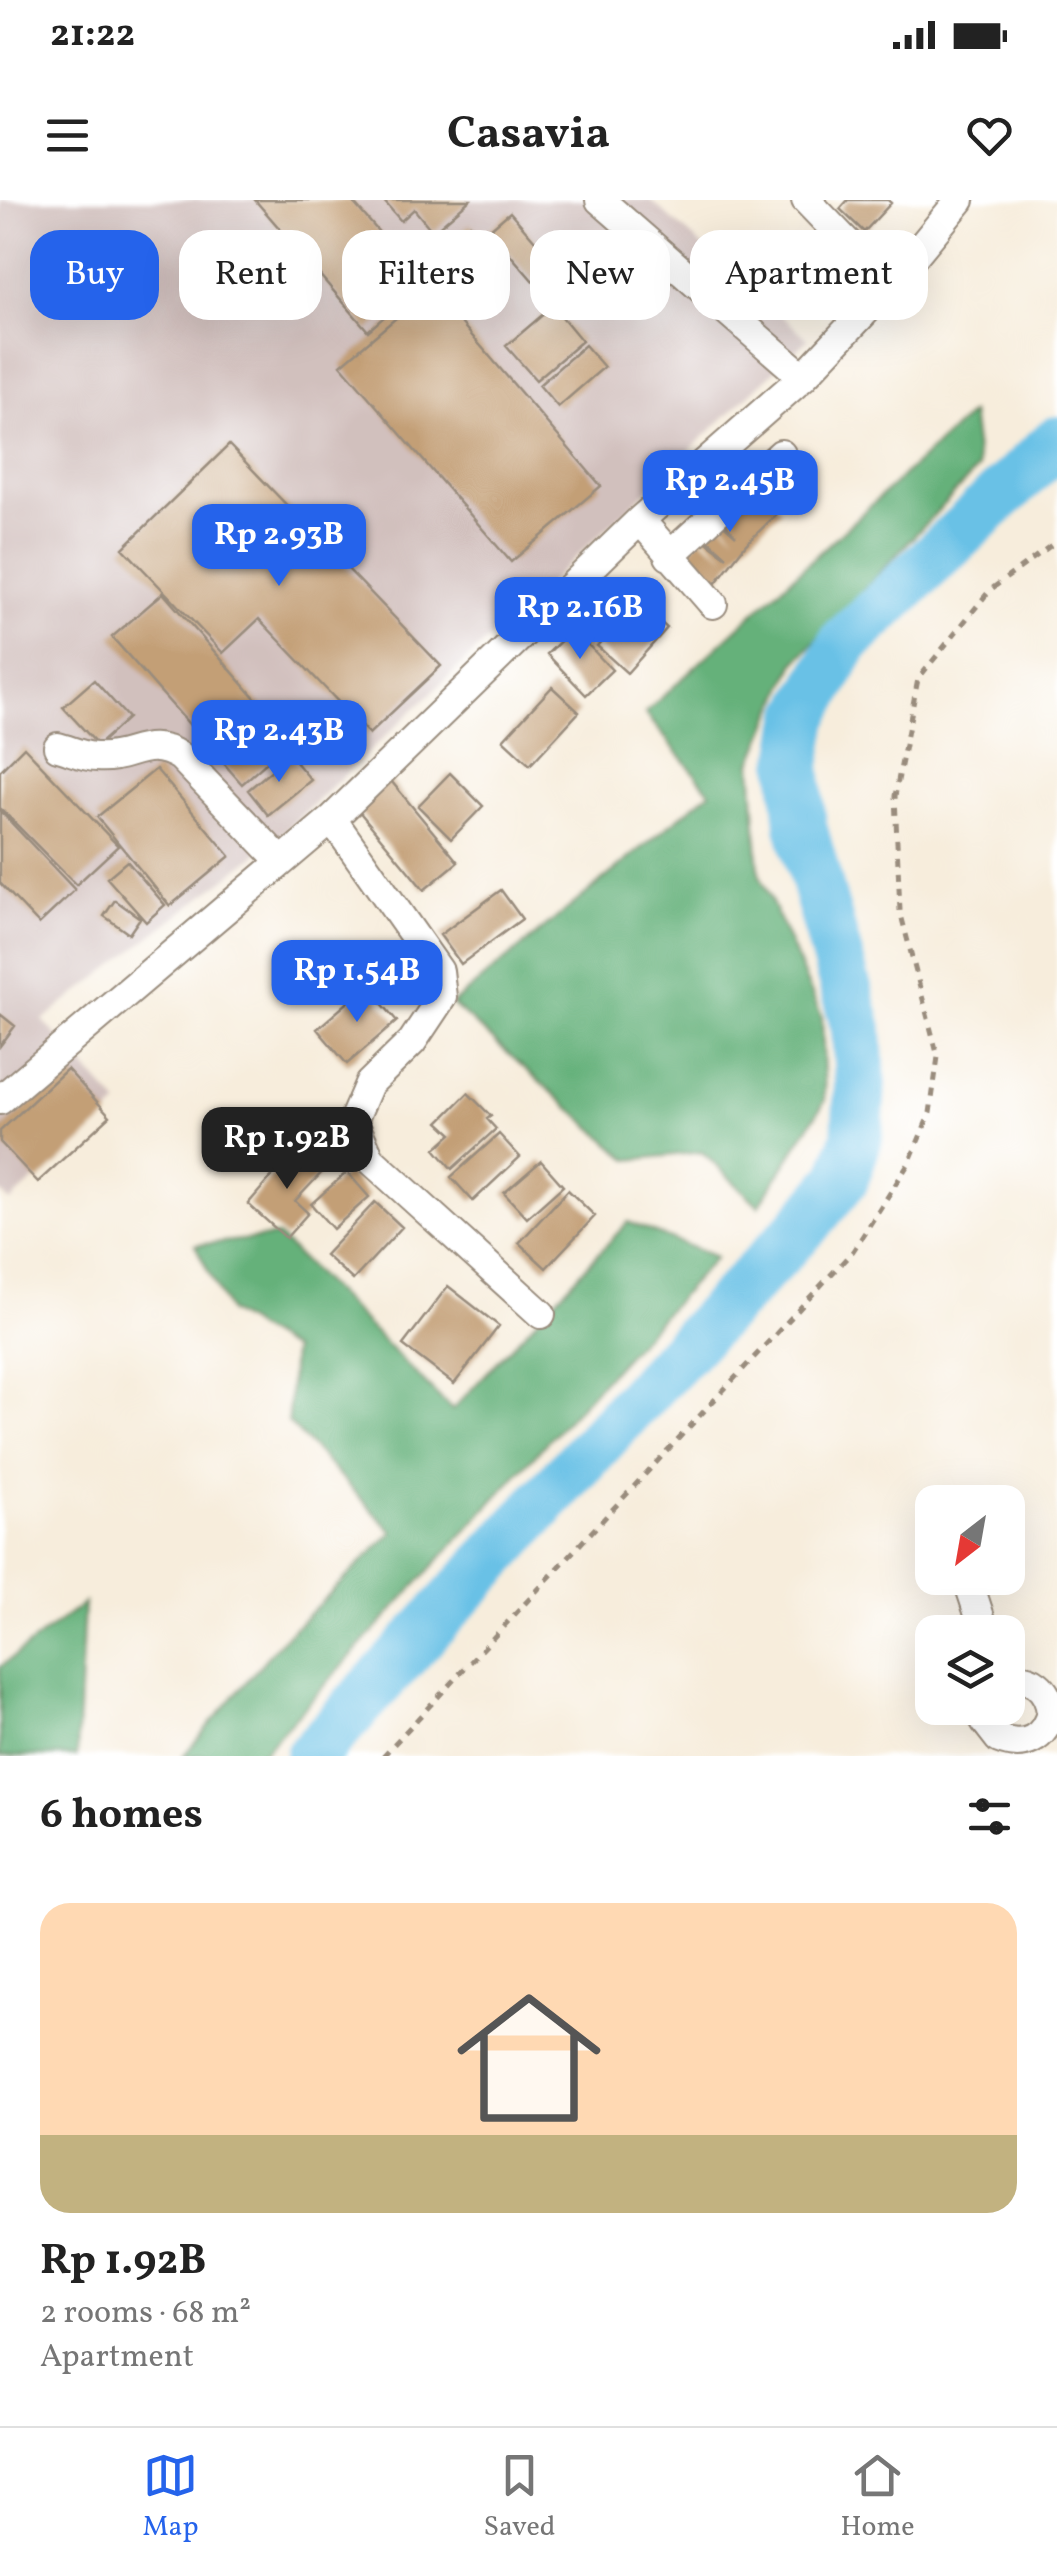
<!DOCTYPE html>
<meta charset="utf-8">
<style>
body{margin:0;font-family:Vollkorn,serif;background:#f6f6f6;color:#222;height:100vh;display:flex;flex-direction:column;font-size:38px;white-space:nowrap}
*{box-sizing:border-box;margin:0}
p{font-size:32px;color:#767676}
.icon{flex:none;width:55px;height:55px;fill:none;stroke:currentColor;stroke-width:2;stroke-linecap:round;stroke-linejoin:round}
.map{position:relative;height:1556px;overflow:hidden}
.panel{display:flex;flex-direction:column;background:#fff;flex:1}
.panel>*{flex:none}
.banner{position:absolute;left:30px;top:30px;width:998px;height:90px;display:flex;gap:20px}
.needle{width:65px;rotate:211deg}
.buttons{position:absolute;left:915px;top:1285px;display:grid;gap:20px}
.buttons a{display:grid;place-items:center;width:110px;height:110px;border-radius:20px;background:#fff;box-shadow:0 10px 40px #0002;font-size:50px}
.price{position:absolute;translate:-50% -85px;padding:0 22px;border-radius:20px;background:#2563eb;color:#fff;font-size:32px;line-height:65px;filter:drop-shadow(0 2px 5px #0008)}
.price::after{content:'';position:absolute;left:50%;top:60px;width:30px;height:22px;margin-left:-15px;background:inherit;clip-path:polygon(0 0,100% 0,50% 100%)}
.price.on{background:#222;color:#fff}
ul{padding:0;list-style:none}
li{display:grid;align-content:center;gap:20px;height:530px;padding:0 40px}
li+li{border-top:2px solid #e0e0e0}
li span{display:grid;place-items:center;height:310px;border-radius:30px;color:#555}
li>.icon{margin-inline-start:auto}
span .icon{width:180px;height:180px;fill:#fffc;stroke-width:1}
li b{font-size:42px}
h2{display:flex;justify-content:space-between;align-items:center;height:120px;padding:0 40px;font-size:42px}
.pill{padding:0 35px;border-radius:30px;background:#fff;box-shadow:0 10px 40px #0002;font-size:35px;line-height:90px}
.pill.on{background:#2563eb;color:#fff}
.status{display:flex;justify-content:space-between;align-items:center;height:70px;padding:0 50px;background:#fff;direction:ltr}
.status svg{height:28px;fill:currentColor}
header{display:flex;justify-content:space-between;align-items:center;height:130px;padding:0 40px;background:#fff;font-size:45px;font-weight:700}
.tabs{display:flex;justify-content:space-around;align-items:center;height:140px;border-top:2px solid #e0e0e0;background:#fff;font-size:28px;color:#767676}
.tabs a{display:grid;justify-items:center;gap:5px}
.tabs .on{color:#2563eb}
.map>svg:first-child{display:block}
</style>
<div class="status"><b>21:22</b><svg viewBox="0 0 49 12"><path d="M0 12V9h3v3zM5 12V6h3v6zM10 12V3h3v9zM15 12V0h3v12zM26 1h20v11H26zM47 4h2v5h-2z"/></svg></div>
<header><svg class="icon" aria-label="menu" viewBox="0 0 24 24"><path d="M4 6h16M4 12h16M4 18h16"/></svg>Casavia<svg class="icon" aria-label="heart" viewBox="0 0 24 24"><path d="M12 20l-8-8c-3-5 5-10 8-4 3-6 11-1 8 4z"/></svg></header>
<div class="map">
<svg width="1057" height="1556" viewBox="0 0 1057 1556">
<rect width="100%" height="100%" fill="#fff"/>
<filter id="ink" filterUnits="userSpaceOnUse"><feTurbulence type="fractalNoise" baseFrequency=".01" numOctaves="2"/><feDisplacementMap in="SourceGraphic" scale="20" xChannelSelector="R" yChannelSelector="G"/><feConvolveMatrix kernelMatrix="1 2 1 2 8 2 1 2 1" color-interpolation-filters="sRGB"/></filter>
<filter id="wash" filterUnits="userSpaceOnUse"><feTurbulence type="fractalNoise" baseFrequency=".0048" numOctaves="4" result="noise"/><feDisplacementMap in="SourceGraphic" scale="40" xChannelSelector="R" yChannelSelector="G"/><feGaussianBlur stdDeviation="2.25" result="paint"/><feColorMatrix in="noise" values="0 0 0 0 0 0 0 0 0 0 0 0 0 0 0 0 0 1.4 0 .05"/><feComposite in="paint" operator="in"/></filter>
<g filter="url(#wash)">
<rect width="100%" height="100%" fill="#f7eddc"/>
<path fill="#d1c0bd" d="M0,0H650L808,139L274,641L43,820L119,905L10,1002L0,992Z"/>
<path fill="#65b17a" stroke="#506e4c" stroke-width="2.5" d="M971,213L978,268L794,464L752,563L759,673L822,817L825,901L759,1006L702,952L629,960L452,804L710,592L645,513Z
M628,1022L716,1057L260,1556H183L279,1443L393,1332L288,1222L292,1150L229,1112L195,1045L278,1036L452,1210Z
M84,1403L77,1556H0V1467Z"/>
<g fill="none" stroke-linecap="round" stroke-linejoin="round">
<path stroke="#69c1e6" stroke-width="52" d="M311,1556L650,1186L808,1021L843,979L857,938L860,883L857,829L801,626L795,565L803,518L845,442L1057,242"/>
</g>
<g id="blocks">
<path fill="#c39f76" d="M255,0H351L423,83L368,131Z
M383,0H470L433,32L414,9L401,21Z
M848,0H888L891,3L864,32L840,9Z
M510,12L554,63L533,81L489,30Z
M470,24L484,40L453,67L439,52Z
M431,88L601,286L511,362L341,165Z
M553,106L582,141L536,180L506,146Z
M585,145L604,167L558,207L539,185Z
M229,245L441,466L369,534L259,419L223,453L123,348Z
M755,281L781,310L746,344L711,389L679,366L700,337L727,357L703,335L717,319L736,336L719,317Z
M163,393L292,540L242,584L112,437Z
M637,401L667,428L627,473L597,446Z
M573,429L612,470L586,495L547,454Z
M94,480L128,518L98,545L63,507Z
M552,487L579,512L530,565L503,540Z
M24,547L118,646L76,685L0,608V571Z
M290,555L311,580L268,615L248,590Z
M156,569L230,656L170,706L97,617Z
M450,573L483,606L451,639L418,606Z
M387,576L458,662L424,690L353,604Z
M0,611L75,690L39,724L0,683Z
M127,661L165,705L146,722L107,678Z
M501,690L522,719L461,764L440,735Z
M115,700L140,718L129,734L104,716Z
M367,786L397,821L347,864L317,829Z
M0,814L15,826L0,846Z
M67,869L110,916L38,982L0,942V931Z
M468,893L491,916L487,919L496,929L452,969L435,949L452,934L439,922Z
M499,934L520,957L473,1001L451,977Z
M298,946L324,970L295,1001L308,1013L286,1038L248,1004Z
M541,961L563,986L527,1018L504,993Z
M347,972L369,997L333,1029L311,1004Z
M568,990L595,1016L546,1068L519,1043Z
M375,1002L402,1027L353,1080L325,1055Z
M448,1086L499,1126L454,1184L403,1145Z"/>
</g>
</g>
<g filter="url(#ink)">
<use href="#blocks" fill-opacity="0" stroke="#998c7d" stroke-width="2.5"/>
<g fill="none" stroke-linecap="round" stroke-linejoin="round">
<g stroke="#998c7d" stroke-width="32">
<path id="minor" d="M600,0L803,177
M806,0L889,86
M640,320L713,404
M669,356L781,254
M58,547C70,550 84,557 97,557C131,560 146,535 181,557L281,661
M332,619L439,771L442,797L412,842L369,884L353,921L371,960L541,1114
M0,900L332,619L640,320L803,177L889,86L960,0
M967,1378L985,1432
M984,1508L985,1521L999,1539C1024,1549 1045,1539 1051,1512C1048,1488 1032,1475 1008,1479"/>
</g>
<path stroke="#998c7d" stroke-width="5" stroke-dasharray="8 8" stroke-linecap="butt" d="M383,1556L853,1051L909,963L930,913L938,857L900,711L895,596L918,479L990,390L1057,341"/>
<use href="#minor" stroke="#fff" stroke-width="28"/>
</g>
</g>
</svg>
<div class="buttons">
<a><svg class="needle" viewBox="-14 -14 28 28"><path d="M0-13l5 13h-10z" fill="#e53935"/><path d="M0 13l5-13h-10z" fill="#767676"/></svg></a>
<a><svg class="icon" aria-label="layers" viewBox="0 0 24 24"><path d="M12 4l9 5-9 5-9-5zM3 14l9 5 9-5"/></svg></a>
</div>
<b class="price" style="left:730px;top:335px">Rp 2.45B</b>
<b class="price" style="left:279px;top:389px">Rp 2.93B</b>
<b class="price" style="left:580px;top:462px">Rp 2.16B</b>
<b class="price" style="left:279px;top:585px">Rp 2.43B</b>
<b class="price" style="left:357px;top:825px">Rp 1.54B</b>
<b class="price on" style="left:287px;top:992px">Rp 1.92B</b>
<div class="banner">
<a class="pill on">Buy</a>
<a class="pill">Rent</a>
<a class="pill">Filters</a>
<a class="pill">New</a>
<a class="pill">Apartment</a>
</div>
</div>
<section class="panel">
<h2>6 homes<svg class="icon" aria-label="filters" viewBox="0 0 24 24"><path d="M4 7h16M4 17h16"/><circle cx="9" cy="7" r="2"/><circle cx="15" cy="17" r="2"/></svg></h2>
<ul>
<li><span style="background:linear-gradient(#ffd9b3 75%,#c2b280 0)"><svg class="icon" aria-label="home" viewBox="0 0 24 24"><path d="M3 11l9-7 9 7M6 9v11h12V9"/></svg></span><div><b>Rp 1.92B</b><p>2 rooms · 68 m²</p><p>Apartment</p></div></li>
</ul>
</section>
<nav class="tabs">
<a class="on"><svg class="icon" aria-label="map" viewBox="0 0 24 24"><path d="M3 6l6-2 6 2 6-2v14l-6 2-6-2-6 2zM9 4v14M15 6v14"/></svg>Map</a>
<a><svg class="icon" aria-label="saved" viewBox="0 0 24 24"><path d="M7 4h10v16l-5-4-5 4z"/></svg>Saved</a>
<a><svg class="icon" aria-label="home" viewBox="0 0 24 24"><path d="M3 11l9-7 9 7M6 9v11h12V9"/></svg>Home</a>
</nav>
